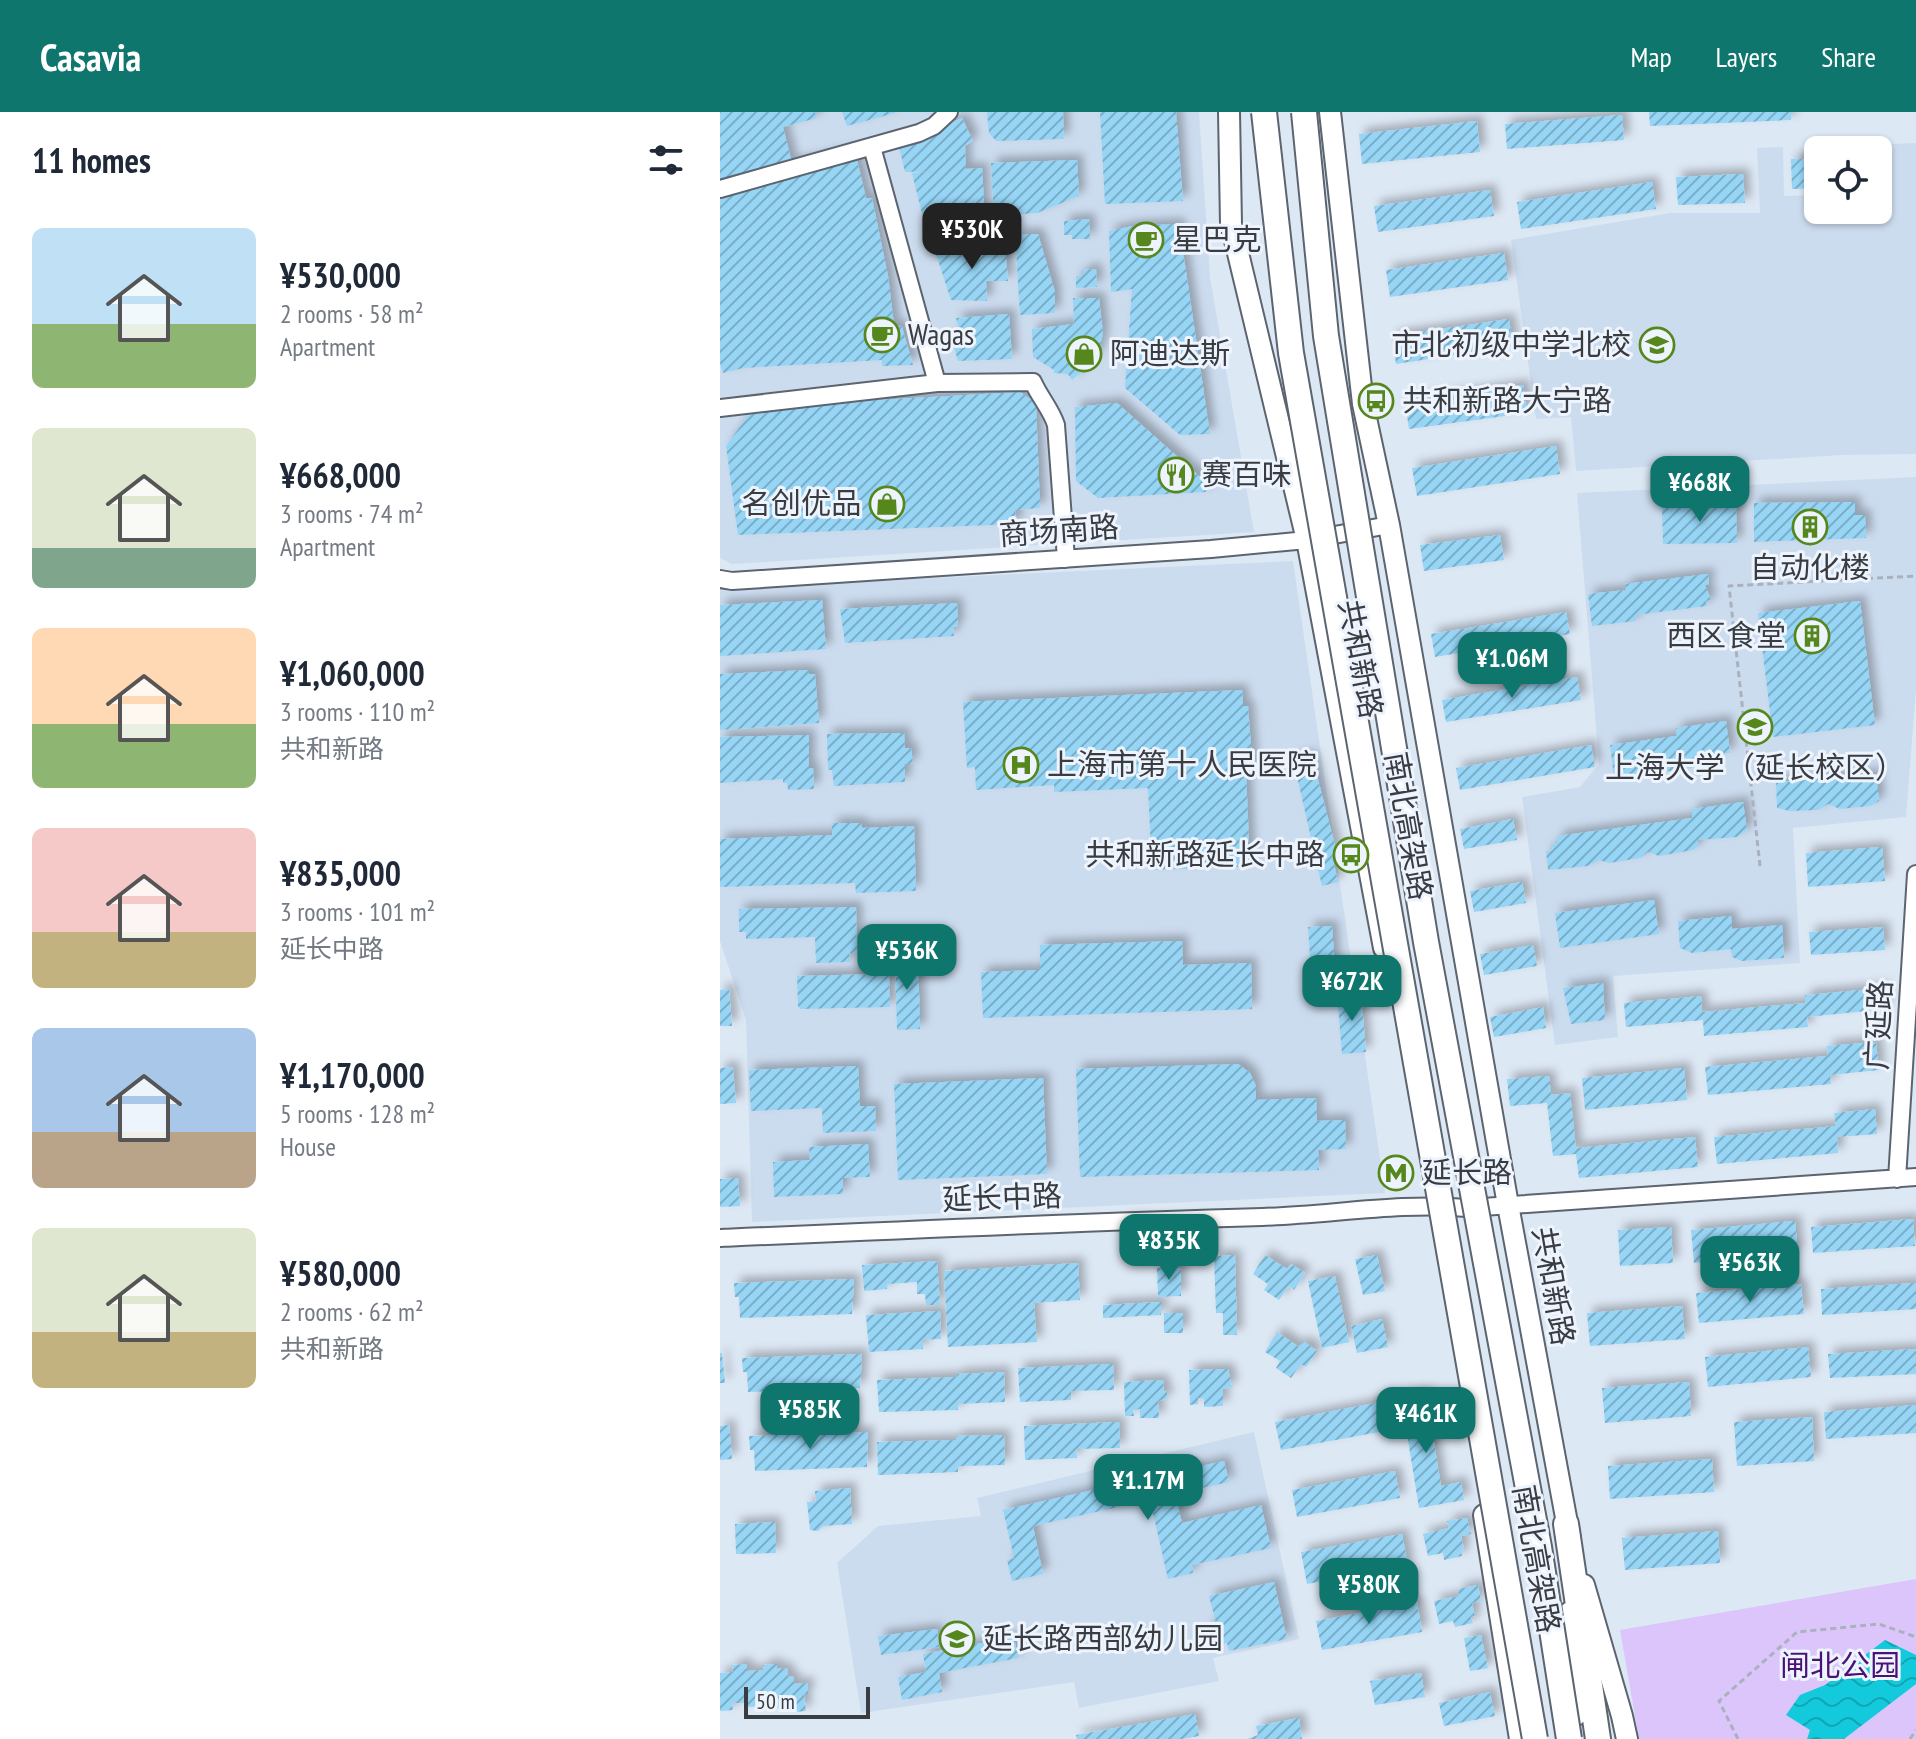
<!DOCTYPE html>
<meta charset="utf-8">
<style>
body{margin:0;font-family:"PT Sans Narrow","Noto Sans SC",sans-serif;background:#f2f2f3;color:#1f2937;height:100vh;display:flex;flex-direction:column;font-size:30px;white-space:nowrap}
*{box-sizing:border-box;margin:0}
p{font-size:26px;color:#747a83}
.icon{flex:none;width:44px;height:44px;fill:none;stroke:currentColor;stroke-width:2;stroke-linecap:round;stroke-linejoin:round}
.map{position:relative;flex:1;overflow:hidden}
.sheet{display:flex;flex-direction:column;background:#fff;width:720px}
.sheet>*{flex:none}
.fabs{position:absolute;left:1084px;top:24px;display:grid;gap:16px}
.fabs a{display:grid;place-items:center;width:88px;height:88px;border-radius:12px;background:#fff;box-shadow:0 2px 6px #0004;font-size:40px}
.scale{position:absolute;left:24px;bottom:20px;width:126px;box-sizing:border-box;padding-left:8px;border:4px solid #393d42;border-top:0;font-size:22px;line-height:28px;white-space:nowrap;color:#393d42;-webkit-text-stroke:6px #eef4fd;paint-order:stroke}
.price{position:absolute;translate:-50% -68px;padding:0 18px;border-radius:16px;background:#0f766e;color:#fff;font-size:26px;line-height:52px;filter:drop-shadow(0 2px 4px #0008)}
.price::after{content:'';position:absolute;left:50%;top:48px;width:24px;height:18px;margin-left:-12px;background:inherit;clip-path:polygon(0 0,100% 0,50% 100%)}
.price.current{background:#222;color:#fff}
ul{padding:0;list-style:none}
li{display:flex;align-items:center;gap:24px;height:200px;padding:0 32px}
li span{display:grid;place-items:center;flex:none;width:224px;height:160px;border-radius:12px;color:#555}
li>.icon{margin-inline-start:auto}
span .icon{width:96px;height:96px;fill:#fffc;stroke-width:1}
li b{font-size:34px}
h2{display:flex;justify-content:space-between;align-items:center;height:96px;padding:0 32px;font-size:34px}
header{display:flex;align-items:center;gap:48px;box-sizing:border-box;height:112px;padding:0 40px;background:#0f766e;color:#fff}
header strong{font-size:38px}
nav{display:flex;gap:44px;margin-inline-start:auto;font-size:28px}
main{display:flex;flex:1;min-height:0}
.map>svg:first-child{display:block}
</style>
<header>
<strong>Casavia</strong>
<nav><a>Map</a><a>Layers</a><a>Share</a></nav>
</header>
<main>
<section class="sheet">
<h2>11 homes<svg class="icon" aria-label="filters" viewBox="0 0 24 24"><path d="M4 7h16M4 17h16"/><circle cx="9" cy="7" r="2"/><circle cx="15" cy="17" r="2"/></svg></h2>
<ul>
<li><span style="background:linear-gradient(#bfe0f5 60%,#8fb573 0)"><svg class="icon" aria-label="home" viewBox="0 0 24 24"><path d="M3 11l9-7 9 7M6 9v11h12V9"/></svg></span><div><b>¥530,000</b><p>2 rooms · 58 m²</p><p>Apartment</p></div></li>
<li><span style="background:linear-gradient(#dfe7d0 75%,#7fa58c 0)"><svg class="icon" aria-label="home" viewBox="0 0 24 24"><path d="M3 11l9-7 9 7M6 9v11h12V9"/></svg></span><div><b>¥668,000</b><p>3 rooms · 74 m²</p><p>Apartment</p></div></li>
<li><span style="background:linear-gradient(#ffd9b3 60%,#8fb573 0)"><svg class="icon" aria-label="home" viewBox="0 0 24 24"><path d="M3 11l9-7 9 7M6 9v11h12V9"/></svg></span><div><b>¥1,060,000</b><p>3 rooms · 110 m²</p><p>共和新路</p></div></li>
<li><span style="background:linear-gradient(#f6c9c9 65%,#c2b280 0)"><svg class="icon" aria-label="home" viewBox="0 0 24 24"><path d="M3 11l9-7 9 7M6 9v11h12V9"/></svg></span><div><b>¥835,000</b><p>3 rooms · 101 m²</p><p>延长中路</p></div></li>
<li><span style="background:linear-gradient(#a9c7e8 65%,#b9a48a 0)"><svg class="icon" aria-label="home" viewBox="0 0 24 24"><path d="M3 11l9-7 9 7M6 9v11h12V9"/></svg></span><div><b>¥1,170,000</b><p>5 rooms · 128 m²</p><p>House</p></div></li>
<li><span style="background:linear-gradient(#dfe7d0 65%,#c2b280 0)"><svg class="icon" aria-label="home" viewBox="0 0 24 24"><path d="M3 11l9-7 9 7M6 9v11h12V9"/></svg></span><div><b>¥580,000</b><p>2 rooms · 62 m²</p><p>共和新路</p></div></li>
</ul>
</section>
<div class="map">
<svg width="1196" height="1627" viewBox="0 0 1196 1627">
<defs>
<pattern id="water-waves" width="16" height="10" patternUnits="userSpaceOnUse" patternTransform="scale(2)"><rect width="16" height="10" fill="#12cadb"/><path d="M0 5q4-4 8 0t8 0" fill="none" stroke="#12a5b3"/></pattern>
<pattern id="building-hatch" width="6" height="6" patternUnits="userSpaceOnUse" patternTransform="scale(2)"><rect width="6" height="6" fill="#96d5f5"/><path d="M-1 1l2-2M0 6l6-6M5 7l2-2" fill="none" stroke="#7baec8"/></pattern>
<filter id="shadow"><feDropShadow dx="6" dy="-6" stdDeviation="4" flood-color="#0004"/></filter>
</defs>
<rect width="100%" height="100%" fill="#dde8f5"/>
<path fill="#ccdcef" d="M0,0H479L490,165L534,420L12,452L0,446Z
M1196,31V342L1123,343L856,359L851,305L816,307L791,128L950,101H1040L1037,36L1063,35L1064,84L1098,83V98H1158V81H1170L1166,32Z
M1196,365V577L1186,705L1073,716L1080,851L893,864L898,925L835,933L802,685L860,675L879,652L857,381Z
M573,449L665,1081L32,1110L26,908L0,829V476Z
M534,1320L579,1527L493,1546L499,1569L359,1596L354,1570L141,1601L117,1451L158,1414L261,1404L257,1386Z"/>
<path fill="#dcc5fb" d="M1196,1467V1627H919L900,1518Z"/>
<path fill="url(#water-waves)" d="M1165,1528L1196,1543V1572L1124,1627H1087L1090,1618L1066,1603L1080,1583L1105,1573Z"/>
<path fill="url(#building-hatch)" filter="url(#shadow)" d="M0,0H95L97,6L63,15L72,51L135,39L146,86H152L168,164L174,213L182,215L193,253L162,254V248L23,256L3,261L0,251Z
M122,0H175V1L127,14Z
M267,0H343L344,27L276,29L269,21Z
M380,0H456L463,89L385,92Z
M929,0H1071V8L930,14Z
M902,3L904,28L787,37L785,12Z
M242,6L253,29L245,34L246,57L262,56L265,110L229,111L206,118L192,61L216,59L185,60L179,35Z
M757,9L760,40L642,52L639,22Z
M1071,47H1098V76L1072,77Z
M357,48L359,84L317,101L274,104L271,51Z
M1023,62L1025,91L958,93L956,65Z
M932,70L936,97L801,117L797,90Z
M770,78L774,104L658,120L654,94Z
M369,107L370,127H352V123H344V109Z
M459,112L490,322L460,323L405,276L412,177L391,180L389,119L413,114Z
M295,122H318L335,180V201L300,203Z
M285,134L288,169H266L267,189L231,188L215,139Z
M784,141L788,168L670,185L666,158Z
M376,157L377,175L356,176V164H363V158Z
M353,186H379L383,221L379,239L370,253L352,268L348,262L334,261V258L313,245L312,217L354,212Z
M289,202L292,247L238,249L231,225L240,222L236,206Z
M789,207L793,234L676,252L672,224Z
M803,273L807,301L689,317L685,290Z
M300,280L316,291L320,396L295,398L297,412L18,423L6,334L34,295Z
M397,291L487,371L486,380L378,386L356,369L355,295Z
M836,334L840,362L697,384L692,356Z
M1135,390V403H1145L1146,426L1034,430V391Z
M1016,393L1017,431L943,432L942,394Z
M780,423L784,448L704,459L700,433Z
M988,462L989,472L985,473L991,488L986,489L987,494L916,503V509L872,514L868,482L906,478L905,472Z
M102,488L106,537L0,544V493Z
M1140,489L1155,613L1053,625L1038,501Z
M237,491L238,515H233L234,524L125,531L120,497Z
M846,500L850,522L715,545L711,522Z
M89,558V562H95L99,611L0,618V562Z
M857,565L861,588L726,610L722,588Z
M522,578L523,594H528L533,661H526L530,754L432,758L428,676L334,680V673L256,678L255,655L247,656L243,590Z
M1006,609L1010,641L971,646L972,656L894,666L890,633L957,624L956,616Z
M184,621L185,636H191L193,652H185V670L114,674L112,658H108L107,622Z
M89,623V656H93L94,677L68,678L67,671H63V667L0,671V625Z
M871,633L875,655L740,678L736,656Z
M589,644H592L617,741L612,743L618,770L602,774L573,647Z
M1156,662L1159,689L1150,694L1120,697L1108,692L1098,698L1070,699L1057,696L1056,670Z
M1023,690L1027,718L1017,725L978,728V734L973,738L939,744L928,740L920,746L889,751L879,748L868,754L828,758L826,739L833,738L832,732L838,731L837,724L972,706V697Z
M793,707L797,728L744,737L740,717Z
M112,711H141L142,716L194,714L196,779L136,781L135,771L0,775V727L112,723Z
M1162,735L1165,769L1088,775L1086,741Z
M802,770L806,791L754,800L750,779Z
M934,788L939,822L840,836L835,801Z
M136,795L137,841H129L130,850L96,851L95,825L26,827V820H19V797Z
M1011,804L1012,817L1062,813L1064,846L1022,849L1012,845L1011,837L972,841L960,836L958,809Z
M612,814L616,873L592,875L588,815Z
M1163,815L1165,838L1091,843L1089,820Z
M462,829L463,853L531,851L532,897L263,906L261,860L320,858V833Z
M813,833L817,854L764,863L760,842Z
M175,842H198L200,917L177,918Z
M163,862V864L169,863L170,895L80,897L78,894L77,864Z
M883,871L885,908L851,912L843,876Z
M1164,876L1166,897L1087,905L1088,915L984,924L983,908L906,915L904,891L981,884L982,900L1085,891V883Z
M9,877L12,914H0V878Z
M641,880L646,940L622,942L617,882Z
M823,895L826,916L774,925L770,905Z
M1156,930L1159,958L1110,963L1111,972L988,983L985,955L1108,944L1107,934Z
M518,952L530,961L536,974V988L596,986L597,1009L625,1008L626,1037L598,1038L599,1058L360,1065L356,957Z
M138,954L140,994H155L156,1019L103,1021L102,996L31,999L29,958Z
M13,955L16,991L0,992V956Z
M964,956L967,988L865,998L862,966Z
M829,964L831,983L850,981L856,1036L975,1025L978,1055L859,1066L856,1042L833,1044L827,991L790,994L787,967Z
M323,966L327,1062L178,1068L174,972Z
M1155,997L1157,1022L1117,1025L1118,1041L997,1052L994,1025L1116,1014L1114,1001Z
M148,1032L150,1065L123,1066V1082L54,1085L53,1050L90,1048L89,1035Z
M18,1066L20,1094L0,1095V1067Z
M1193,1107L1195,1134L1093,1141L1091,1115Z
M1075,1109L1078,1142L974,1151L971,1118Z
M951,1115L953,1151L900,1154L898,1118Z
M515,1143L517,1223H503V1201H496L494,1144Z
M545,1143L567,1157L571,1152L585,1161L574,1178L569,1174L559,1188L544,1178L548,1172L533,1162Z
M657,1143L665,1179L643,1183L635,1147Z
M217,1149L220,1193H206L205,1182H197V1170L167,1172V1177L144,1179L142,1153Z
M358,1151L360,1188L314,1191L317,1230L228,1235L224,1159Z
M437,1156H461V1184L438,1185Z
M615,1164L629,1230L602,1236L588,1169Z
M134,1167L132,1202L20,1206L19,1185H15L14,1171Z
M1196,1171V1197L1102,1203L1101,1177Z
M1081,1172L1084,1202L979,1211L976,1181Z
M441,1190V1203L383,1206V1193Z
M962,1194L965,1227L870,1234L867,1201Z
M220,1199L221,1227L203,1228V1237L149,1240L146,1203Z
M444,1201H463V1221H444Z
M662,1207L668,1235L637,1241L631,1214Z
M557,1220L579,1235L583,1229L597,1239L586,1255L581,1252L571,1266L556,1256L560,1249L545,1240Z
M1088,1235L1091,1265L988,1275L985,1245Z
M1196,1237V1262L1110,1266L1108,1242Z
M0,1241H2L5,1271H0Z
M142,1242L140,1276L28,1280L27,1260H23L22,1246Z
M393,1252L394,1278L351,1279V1288L300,1290L298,1256Z
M508,1257L512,1275L503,1277V1294L484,1295V1286H478V1292L470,1293L469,1258Z
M284,1260L285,1290L238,1292V1298L159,1300L157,1268L237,1265V1262Z
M443,1268L444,1280L447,1279V1287L438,1289L439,1306H420V1297L413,1298L414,1304H405L404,1270Z
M969,1270L971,1304L885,1311L882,1276Z
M706,1281L721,1374L741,1370L744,1388L699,1396L681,1285Z
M660,1290L665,1319L561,1338L555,1310Z
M1196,1293V1321L1106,1327L1104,1300Z
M1092,1305L1094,1349L1017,1354L1014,1310Z
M399,1310L400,1336L356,1337L357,1346L305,1348L304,1314Z
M9,1313L12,1347L0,1348V1314Z
M148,1320L147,1355L35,1359L34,1338H30L29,1324Z
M284,1323L285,1353L238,1354V1360L158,1363L157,1330L237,1328L236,1324Z
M992,1347L994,1380L890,1387L888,1354Z
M504,1349L509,1370L455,1382L462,1411L541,1393L551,1436L472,1453L473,1461L448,1467L430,1388L313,1414L323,1462L292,1469L287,1448L294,1446L283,1398Z
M675,1359L680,1386L577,1405L572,1378Z
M130,1376L132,1412L103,1414L98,1419L90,1418L87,1390H96L95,1379Z
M747,1406L751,1422L741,1424L744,1437L741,1438L742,1444L724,1448L723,1441L708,1444L703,1422L729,1416L727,1409Z
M55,1410L56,1441L16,1442L15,1412Z
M998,1419L1000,1451L905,1458L902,1426Z
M682,1422L688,1453L587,1472L581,1440Z
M554,1470L567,1527L509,1539L507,1531L492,1534L487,1514L496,1511L489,1484Z
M758,1473L761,1489L752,1491L755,1504L751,1505L753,1511L735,1515L733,1509L719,1512L714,1489L739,1484L738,1477Z
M697,1490L702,1520L602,1538L596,1509Z
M217,1517L219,1535L161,1543L158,1524Z
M761,1523L768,1556L750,1559L744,1526Z
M294,1525L298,1546L219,1561L222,1580L182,1588L178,1565L206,1560L203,1542Z
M27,1552V1559L44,1558L43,1553L57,1552V1557L67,1556L68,1565L73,1564L74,1572L88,1571V1582H84L86,1599L76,1600L75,1595L56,1596L55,1589H48V1594L27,1595V1591H12L13,1598L0,1599V1561L13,1560L12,1553Z
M701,1561L705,1585L655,1593L650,1569Z
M770,1580L775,1604L724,1614L719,1591Z
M475,1602L479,1624L462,1627H357L356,1623Z
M579,1606L582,1627H527L538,1623L536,1614Z"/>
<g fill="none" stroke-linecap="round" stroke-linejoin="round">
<g stroke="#5b646f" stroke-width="20">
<path id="minor" d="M152,35L217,271
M0,77L199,21L214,14L229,0
M0,296L217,271L313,270C320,286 331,297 336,313L346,447
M0,467L12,469L491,437L587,428L669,413
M1177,1067L1196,762
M0,1126C181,1118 361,1110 542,1105C610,1103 680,1090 748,1096L1196,1065"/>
</g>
<g stroke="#5b646f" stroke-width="24">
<path id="major" d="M509,0L511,112L587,428L664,836
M610,0L643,292L669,413L788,1093L850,1427
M764,1403L800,1627
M864,1473L902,1604L907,1627
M850,1500L856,1603"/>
</g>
<g stroke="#5b646f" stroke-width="28">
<path id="highway" d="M846,1412L878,1627"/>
</g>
<path stroke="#a9b2bc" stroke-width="3" stroke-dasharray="6 4" stroke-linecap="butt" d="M1040,754L1009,474L1196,464
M1018,1627L999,1589L1077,1520L1159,1512L1196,1525
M1190,1627L1196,1618"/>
<use href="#minor" stroke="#fff" stroke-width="16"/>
<use href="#major" stroke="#fff" stroke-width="20"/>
<use href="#highway" stroke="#fff" stroke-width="24"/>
<g stroke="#5b646f" stroke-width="28" stroke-linecap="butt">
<path id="highway-bridge" d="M544,0L571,241L815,1627
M584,0L606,224L706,830L819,1435L849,1627"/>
</g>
<use href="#highway-bridge" stroke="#fff" stroke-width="24"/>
</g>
<defs>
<g id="cafe-ring" transform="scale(1.8)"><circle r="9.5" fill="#eef4fd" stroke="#55871d" stroke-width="1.5"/><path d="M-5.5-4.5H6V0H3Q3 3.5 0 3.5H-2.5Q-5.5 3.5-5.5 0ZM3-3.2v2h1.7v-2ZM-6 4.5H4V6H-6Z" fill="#55871d"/></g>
<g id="school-ring" transform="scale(1.8)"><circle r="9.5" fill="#eef4fd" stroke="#55871d" stroke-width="1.5"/><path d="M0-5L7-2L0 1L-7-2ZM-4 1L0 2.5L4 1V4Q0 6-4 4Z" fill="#55871d"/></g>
<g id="shop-ring" transform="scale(1.8)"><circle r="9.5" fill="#eef4fd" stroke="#55871d" stroke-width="1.5"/><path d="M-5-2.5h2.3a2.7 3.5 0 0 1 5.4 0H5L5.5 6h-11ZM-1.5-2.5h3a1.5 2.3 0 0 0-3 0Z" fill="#55871d"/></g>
<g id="bus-ring" transform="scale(1.8)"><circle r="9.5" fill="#eef4fd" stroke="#55871d" stroke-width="1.5"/><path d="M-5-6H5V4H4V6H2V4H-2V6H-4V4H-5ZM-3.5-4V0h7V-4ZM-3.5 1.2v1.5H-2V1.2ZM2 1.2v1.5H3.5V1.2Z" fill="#55871d"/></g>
<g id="restaurant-ring" transform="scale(1.8)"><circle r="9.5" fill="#eef4fd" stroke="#55871d" stroke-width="1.5"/><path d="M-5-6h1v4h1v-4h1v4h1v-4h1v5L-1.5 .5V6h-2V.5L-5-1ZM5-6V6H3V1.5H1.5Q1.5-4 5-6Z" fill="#55871d"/></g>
<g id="building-ring" transform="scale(1.8)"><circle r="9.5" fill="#eef4fd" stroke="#55871d" stroke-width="1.5"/><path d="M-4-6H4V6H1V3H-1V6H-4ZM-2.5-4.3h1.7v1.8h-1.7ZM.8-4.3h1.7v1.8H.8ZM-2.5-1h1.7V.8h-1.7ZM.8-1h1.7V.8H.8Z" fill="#55871d"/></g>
<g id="university-ring" transform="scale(1.8)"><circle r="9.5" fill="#eef4fd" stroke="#55871d" stroke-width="1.5"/><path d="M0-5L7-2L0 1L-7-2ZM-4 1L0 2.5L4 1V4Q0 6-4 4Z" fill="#55871d"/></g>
<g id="hospital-ring" transform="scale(1.8)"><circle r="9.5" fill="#eef4fd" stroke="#55871d" stroke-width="1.5"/><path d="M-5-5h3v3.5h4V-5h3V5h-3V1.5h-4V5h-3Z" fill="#55871d"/></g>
<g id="metro-ring" transform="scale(1.8)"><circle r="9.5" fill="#eef4fd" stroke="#55871d" stroke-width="1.5"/><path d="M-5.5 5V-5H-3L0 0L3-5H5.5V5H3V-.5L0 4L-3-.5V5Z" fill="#55871d"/></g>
</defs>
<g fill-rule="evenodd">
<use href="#cafe-ring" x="426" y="128"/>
<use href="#cafe-ring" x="162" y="223"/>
<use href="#school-ring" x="937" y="233"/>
<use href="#shop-ring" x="364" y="242"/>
<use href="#bus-ring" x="656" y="289"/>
<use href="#restaurant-ring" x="456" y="363"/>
<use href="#shop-ring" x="167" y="392"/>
<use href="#building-ring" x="1090" y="415"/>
<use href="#building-ring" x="1092" y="524"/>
<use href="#university-ring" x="1035" y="615"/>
<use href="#hospital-ring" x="301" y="653"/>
<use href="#bus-ring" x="631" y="743"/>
<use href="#metro-ring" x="676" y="1061"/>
<use href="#school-ring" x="237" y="1527"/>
</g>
<g text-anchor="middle" stroke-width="6" stroke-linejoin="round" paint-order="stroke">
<g font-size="30" fill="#393d42" stroke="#eef4fd" text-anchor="start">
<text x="452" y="138">星巴克</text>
<text x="188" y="233">Wagas</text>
<text x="911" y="243" text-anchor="end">市北初级中学北校</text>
<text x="390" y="252">阿迪达斯</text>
<text x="682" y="299">共和新路大宁路</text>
<text x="482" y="373">赛百味</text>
<text x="141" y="402" text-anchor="end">名创优品</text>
<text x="1090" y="466" text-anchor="middle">自动化楼</text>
<text x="1066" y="534" text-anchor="end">西区食堂</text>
<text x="327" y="663">上海市第十人民医院</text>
<text x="1035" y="666" text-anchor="middle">上海大学（延长校区）</text>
<text x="605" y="753" text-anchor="end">共和新路延长中路</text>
<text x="702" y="1071">延长路</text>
<text x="263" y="1537">延长路西部幼儿园</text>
</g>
<g font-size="30" fill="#393d42" stroke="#eef4fd">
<text transform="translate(339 419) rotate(-4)" y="10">商场南路</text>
<text transform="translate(640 547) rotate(79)" y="10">共和新路</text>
<text transform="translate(688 714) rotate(80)" y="10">南北高架路</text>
<text transform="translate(1159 913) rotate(-87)" y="10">广延路</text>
<text transform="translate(282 1086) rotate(-2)" y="10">延长中路</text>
<text transform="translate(833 1174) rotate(80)" y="10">共和新路</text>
<text transform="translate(816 1447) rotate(80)" y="10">南北高架路</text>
</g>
<g font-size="30" fill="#4b1179" stroke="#eef4fd">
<text x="1120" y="1564">闸北公园</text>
</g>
</g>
</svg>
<div class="fabs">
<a><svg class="icon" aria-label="locate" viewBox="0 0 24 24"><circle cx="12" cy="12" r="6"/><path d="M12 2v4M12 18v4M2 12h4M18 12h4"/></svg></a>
</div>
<div class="scale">50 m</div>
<b class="price current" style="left:252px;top:159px">¥530K</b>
<b class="price" style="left:980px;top:412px">¥668K</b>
<b class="price" style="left:792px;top:588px">¥1.06M</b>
<b class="price" style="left:187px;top:880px">¥536K</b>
<b class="price" style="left:632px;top:911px">¥672K</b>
<b class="price" style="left:449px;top:1170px">¥835K</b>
<b class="price" style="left:1030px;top:1192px">¥563K</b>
<b class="price" style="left:90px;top:1339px">¥585K</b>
<b class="price" style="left:706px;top:1343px">¥461K</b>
<b class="price" style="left:428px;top:1410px">¥1.17M</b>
<b class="price" style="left:649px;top:1514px">¥580K</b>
</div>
</main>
